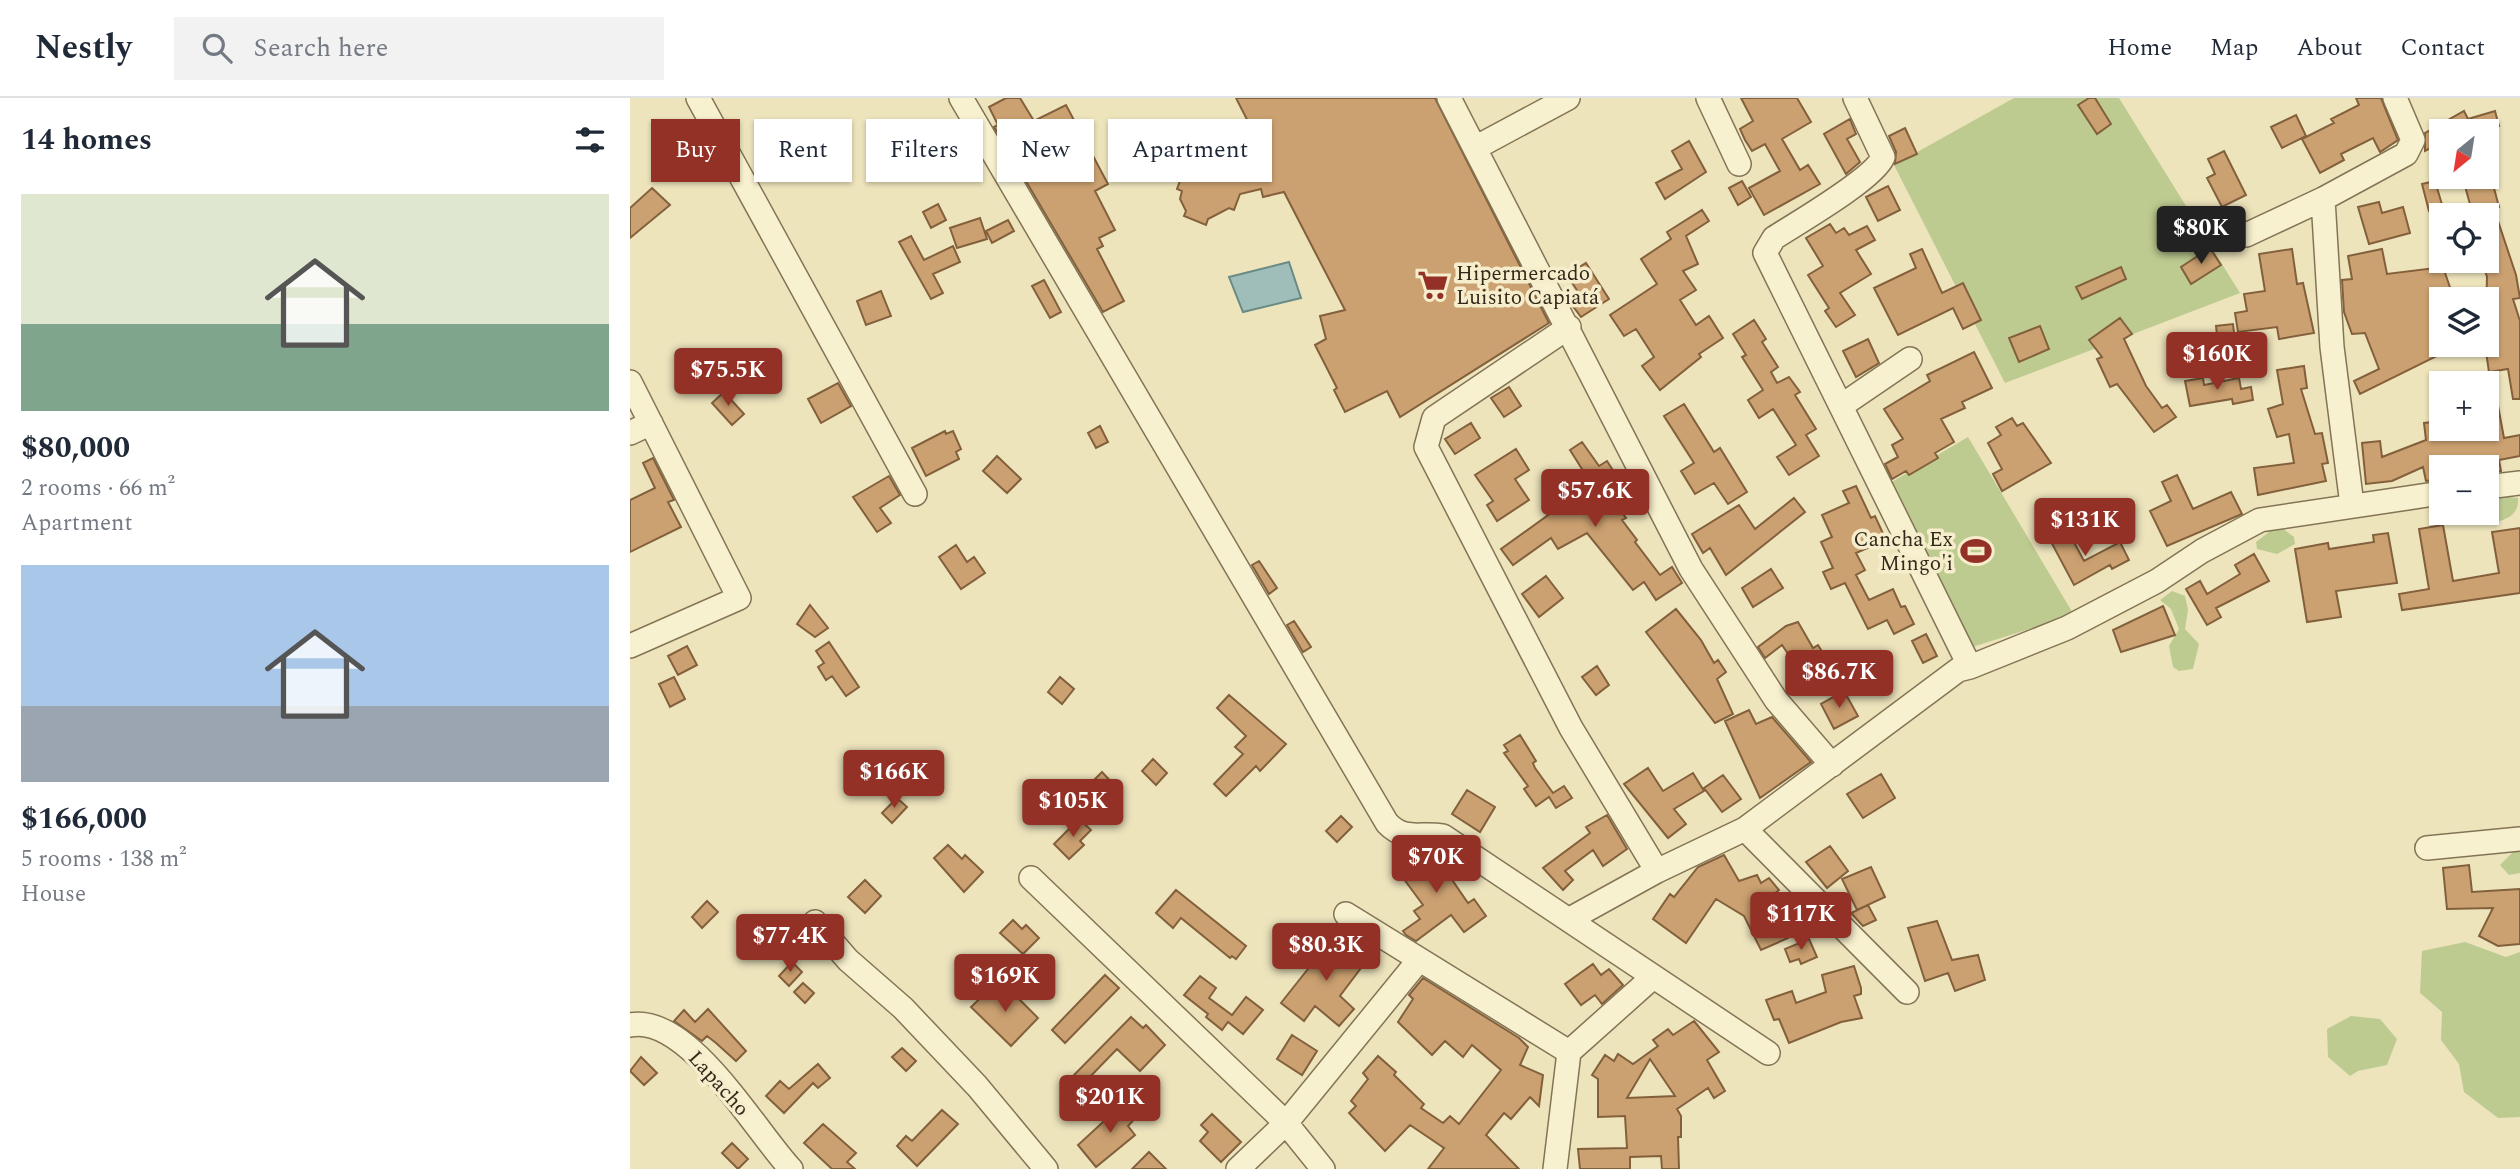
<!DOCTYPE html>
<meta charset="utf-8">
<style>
body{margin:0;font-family:Spectral,serif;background:#f2f2f3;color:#1f2937;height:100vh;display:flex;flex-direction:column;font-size:26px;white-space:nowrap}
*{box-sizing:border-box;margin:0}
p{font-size:23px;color:#747a83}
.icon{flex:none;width:38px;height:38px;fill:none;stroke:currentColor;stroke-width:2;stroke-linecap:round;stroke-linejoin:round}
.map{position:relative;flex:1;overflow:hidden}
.sheet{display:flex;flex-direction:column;background:#fff;width:630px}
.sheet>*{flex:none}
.hud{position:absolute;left:21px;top:21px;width:665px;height:63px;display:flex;gap:14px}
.needle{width:46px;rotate:210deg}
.controls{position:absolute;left:1799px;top:21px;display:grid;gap:14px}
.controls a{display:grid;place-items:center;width:70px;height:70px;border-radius:0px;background:#fff;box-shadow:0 2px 5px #0004;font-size:35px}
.price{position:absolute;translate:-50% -60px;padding:0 16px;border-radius:7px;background:#933126;color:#fff;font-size:23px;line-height:46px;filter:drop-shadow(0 2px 4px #0008)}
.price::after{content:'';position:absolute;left:50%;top:42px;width:21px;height:16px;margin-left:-10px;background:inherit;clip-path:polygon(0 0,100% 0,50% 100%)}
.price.current{background:#222;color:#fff}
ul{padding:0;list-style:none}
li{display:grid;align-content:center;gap:14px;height:371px;padding:0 21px}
li span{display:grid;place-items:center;height:217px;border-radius:0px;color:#555}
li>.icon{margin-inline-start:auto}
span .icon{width:126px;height:126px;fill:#fffc;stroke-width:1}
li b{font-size:30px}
h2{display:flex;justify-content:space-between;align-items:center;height:84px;padding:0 21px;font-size:30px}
.pill{padding:0 24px;border-radius:0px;background:#fff;box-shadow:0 2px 5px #0004;font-size:24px;line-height:63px}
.pill.current{background:#933126;color:#fff}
header{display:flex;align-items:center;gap:42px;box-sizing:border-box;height:98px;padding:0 35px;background:#fff;border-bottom:2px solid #e0e1e3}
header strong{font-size:33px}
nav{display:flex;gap:38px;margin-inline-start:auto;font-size:24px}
.search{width:490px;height:63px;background:#f2f2f3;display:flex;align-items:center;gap:18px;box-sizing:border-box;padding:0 24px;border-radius:0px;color:#747a83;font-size:26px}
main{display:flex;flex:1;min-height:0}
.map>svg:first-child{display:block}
</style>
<header>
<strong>Nestly</strong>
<div class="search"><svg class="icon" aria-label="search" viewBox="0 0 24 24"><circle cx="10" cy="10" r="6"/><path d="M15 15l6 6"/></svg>Search here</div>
<nav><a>Home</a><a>Map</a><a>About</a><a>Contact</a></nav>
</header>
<main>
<section class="sheet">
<h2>14 homes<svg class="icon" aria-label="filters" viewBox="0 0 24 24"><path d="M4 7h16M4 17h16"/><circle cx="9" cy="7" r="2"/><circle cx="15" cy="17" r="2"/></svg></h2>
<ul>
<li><span style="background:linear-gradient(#dfe7d0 60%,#7fa58c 0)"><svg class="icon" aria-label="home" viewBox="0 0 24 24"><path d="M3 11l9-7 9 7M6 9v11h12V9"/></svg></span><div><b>$80,000</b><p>2 rooms · 66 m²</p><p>Apartment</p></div></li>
<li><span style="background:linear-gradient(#a9c7e8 65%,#9aa5b1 0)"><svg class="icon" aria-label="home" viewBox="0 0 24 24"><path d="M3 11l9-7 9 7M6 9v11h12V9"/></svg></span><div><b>$166,000</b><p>5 rooms · 138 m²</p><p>House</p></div></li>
</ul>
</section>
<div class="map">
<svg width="1890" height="1071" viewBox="0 0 1890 1071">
<rect width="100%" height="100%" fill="#ede4bc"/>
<path fill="#bdcb91" d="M1384,0H1489L1610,195L1375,285L1264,67Z
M1338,339L1444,517L1336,551L1255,388Z
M1857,396L1888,400C1890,429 1852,424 1834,427L1822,420L1821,415H1857Z
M1648,427L1664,439L1665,446L1647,456L1627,451L1626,444Z
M1542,493L1555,498L1558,512L1555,531L1569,546L1563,571L1549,573L1543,569L1539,548L1549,531L1541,511L1530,502Z
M1890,747V775L1879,777L1870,767Z
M1835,844L1876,859L1890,854V1019L1868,1020L1834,994L1829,966L1811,942L1812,914L1790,895L1792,853Z
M1721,918L1750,921L1767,941L1757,967L1728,973L1720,978L1698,959L1697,931Z"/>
<path fill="#a0beb9" stroke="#688b86" stroke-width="2" d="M659,164L671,200L613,214L599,179Z"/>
<path fill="#cca171" stroke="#83603c" stroke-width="2" fill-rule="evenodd" d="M376,0H390L404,23L436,7L478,86L465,93L485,132L469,140L473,148L467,151L494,203L473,214L364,29L368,27L359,9Z
M606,0H805L919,225L770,319L757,293L715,314L704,292L707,290L685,247L696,241L690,218L715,212L654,94L633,99L631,91L610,96L604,112L599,110L578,121L576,127L554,118L556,113L550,101L552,93L547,91L554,72L572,62L579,44L597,51L628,43Z
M1111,0H1167L1181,24L1152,41L1170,72L1178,67L1190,86L1134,117L1119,90L1150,73L1135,46L1122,53L1115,42L1110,31L1123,23Z
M1459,0H1465L1481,26L1467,36L1448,7Z
M1726,0H1751L1768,42L1750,54L1743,40L1711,56L1714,62L1690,75L1672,41L1704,25L1701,21L1729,7Z
M1834,13L1838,21L1865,13L1869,28L1852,33H1811V45L1795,53V35Z
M1666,17L1676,38L1652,50L1641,29Z
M1220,21L1226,36L1217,41L1230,64L1216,76L1194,36Z
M1275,30L1287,56L1265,66L1266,54L1259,38Z
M1059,43L1076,74L1035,101L1026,85L1052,71L1042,53Z
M1594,53L1616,97L1592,109L1577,80L1585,76L1578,61Z
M1841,79H1861L1869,109L1864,111L1886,177L1890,200L1883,201L1890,223V301H1883L1878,271L1859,274L1855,247L1857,179L1852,163H1857V113L1843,117L1835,88L1843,85Z
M1112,83L1121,99L1108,107L1099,90Z
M1805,83L1813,110L1799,113L1792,86Z
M1258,88L1270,112L1248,123L1236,99Z
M22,90L40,107L0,140V110Z
M1749,104L1752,115L1773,109L1780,135L1739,146L1728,109Z
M308,106L316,122L301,130L293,114Z
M1072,112L1079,123L1056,138L1068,166L1053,173L1066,192L1050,202L1066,227L1079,218L1093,240L1069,256L1071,259L1030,292L1012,268L1024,259L1006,231L994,238L980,217L1027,186L1011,161L1041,141L1037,134Z
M350,120L357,141L327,150L320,130Z
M378,122L384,133L362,145L356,133Z
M1200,126L1206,135L1214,130L1219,137L1237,128L1245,142L1226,152L1241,176L1210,195L1225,217L1206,229L1195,213L1199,210L1178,177L1193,168L1176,140Z
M281,138L294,162L323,148L330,164L303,176L313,195L301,201L269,144Z
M1580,150L1591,167L1561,186L1551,169Z
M1292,151L1312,195L1333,185L1351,222L1333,231L1323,210L1268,237L1244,190L1286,170L1280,156Z
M1662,151L1667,186L1673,185L1684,235L1649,241L1647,229L1608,234L1605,215L1617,213L1614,196L1635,193L1629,156Z
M1752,151L1757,176L1813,169L1824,201H1811V256L1730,296L1724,283L1749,271L1735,235L1722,236L1714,214L1712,182L1722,181L1718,158Z
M956,165L979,201L951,219L942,207L952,200L937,177Z
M1491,169L1496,181L1452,201L1446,189Z
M414,182L431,214L420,220L402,188Z
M251,193L261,218L236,227L227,203Z
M1490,220L1502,236L1494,241L1516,288L1532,310L1537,307L1546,319L1524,334L1487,286L1480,289L1467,261L1472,259L1459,242Z
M1124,222L1136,241L1132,244L1148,269L1141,274L1147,285L1159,279L1170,294L1165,297L1186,331L1176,337L1189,358L1159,377L1147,359L1166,347L1143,311L1129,320L1118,302L1133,292L1112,259L1116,257L1103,236Z
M1603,226L1605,244L1588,246L1586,228Z
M1410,228L1419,251L1389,264L1379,240Z
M1238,241L1249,265L1226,279L1213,253Z
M1344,254L1362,290L1332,304L1335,310L1311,321L1324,344L1305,355L1308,360L1279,377L1276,373L1262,381L1255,366L1268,359L1262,347L1273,341L1254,311L1300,283L1297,277Z
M1674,268L1677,290L1671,291L1685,336L1692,335L1698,365L1692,366L1696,383L1628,397L1624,370L1664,365L1659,336L1647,339L1638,311L1653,306L1647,272Z
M1573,280L1574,287L1609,280L1611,291L1621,289L1623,302L1603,306L1602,301L1560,308L1555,283Z
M208,285L221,308L191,325L178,301Z
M1864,286L1874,340L1890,337V358L1869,362L1871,373L1857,375V369H1811V381L1796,383L1793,369L1762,383L1736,386L1732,345L1750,343L1752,359L1796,342L1794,325L1811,323V331H1857V287Z
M879,289L891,308L874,319L861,300Z
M94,294L114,316L102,327L82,305Z
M1054,306L1084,354L1090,350L1117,394L1098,406L1084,385L1065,396L1051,373L1064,365L1034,318Z
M1382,320L1387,328L1393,325L1421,365L1372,393L1363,376L1372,371L1358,345L1371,337L1366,329Z
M841,325L850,340L825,356L815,341Z
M470,328L478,344L466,350L458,335Z
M315,333L316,336L323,333L331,351L326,354L329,361L296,378L282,350Z
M952,344L969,368L977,363L988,380L974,391L996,420L992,422L1007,442L1005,444L1030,477L1042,469L1052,485L1026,502L1014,484L1003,492L957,435L928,451L921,440L883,467L871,451L946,397L941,389L957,379L940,352Z
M886,351L899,372L885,381L899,402L867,423L857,407L863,403L845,377Z
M367,358L391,381L377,395L353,373Z
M23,360L44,402L38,404L51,429L0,454V402L25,390L13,365Z
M1547,377L1563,411L1601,394L1612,416L1537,448L1520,413L1541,403L1532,384Z
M259,378L270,397L250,410L261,425L247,434L223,399Z
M1226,388L1241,420L1245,418L1256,442L1226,455L1235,472L1226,477L1239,502L1263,491L1271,509L1275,508L1284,526L1264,536L1257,522L1238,531L1215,485L1201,491L1193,474L1203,470L1191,444L1202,439L1192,417L1219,405L1213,393Z
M1164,400L1175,414L1096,477L1080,450L1073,455L1062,436L1109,407L1125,431Z
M1463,410L1470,423L1456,430L1449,418Z
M1813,427L1823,483L1869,475L1862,434L1890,430V495L1772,512L1769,496L1799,491L1789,431Z
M1437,431L1454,463L1490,444L1499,462L1482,471L1480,467L1444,487L1419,440Z
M1758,435L1767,485L1706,493L1711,519L1677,524L1665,451L1698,445L1699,451L1744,444L1743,437Z
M326,447L337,464L344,459L355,475L331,491L309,459Z
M1624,456L1639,483L1586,510L1591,519L1577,527L1556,491L1570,483L1577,496L1610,476L1605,467Z
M629,463L647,490L639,496L622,467Z
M1141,471L1153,490L1123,509L1112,490Z
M916,478L933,500L909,519L892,496Z
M180,507L198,530L185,539L167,526Z
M1533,508L1545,537L1491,554L1483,532Z
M1046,511L1071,542L1084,565L1088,562L1096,574L1087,581L1103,616L1085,625L1016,534Z
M664,523L681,549L673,554L657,527Z
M1168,524L1183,550L1188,547L1198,563L1174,579L1152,547L1135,560L1128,549L1156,528Z
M1296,536L1307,558L1293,565L1282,543Z
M199,544L229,589L216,598L202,578L196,582L188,569L194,565L186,553Z
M57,548L67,567L48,577L38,558Z
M967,568L979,587L966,597L952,579Z
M44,579L55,601L40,609L29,586Z
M430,579L444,591L432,606L418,594Z
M1214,593L1228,618L1204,631L1191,606Z
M599,597L656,646L630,673L626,668L596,698L584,686L613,656L605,649L616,638L587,610Z
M1119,612L1126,626L1142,619L1181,664L1130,700L1095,623Z
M890,637L906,663L903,665L905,670L923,695L934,688L942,700L926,710L919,699L906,708L894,691L898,688L874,655L878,653L874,647Z
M523,661L537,675L526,687L512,673Z
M275,668L285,678L268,693L259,683Z
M1018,670L1033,693L1063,675L1074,693L1044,711L1056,726L1038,740L994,686Z
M472,674L485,688L474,697L462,684Z
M1251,676L1265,700L1233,720L1217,696Z
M1093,677L1111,701L1092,714L1074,690Z
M837,692L865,709L850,734L822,716Z
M267,700L277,709L262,725L252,715Z
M977,717L997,751L973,768L963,752L935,773L943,782L933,792L913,770L960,735L956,729Z
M711,718L722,729L707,744L696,733Z
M449,721L461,732L450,743L454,747L439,761L424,746Z
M318,747L332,761L335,757L353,774L334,794L304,760Z
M1200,748L1218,773L1197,790L1176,764Z
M790,751H801L838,805L844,801L856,818L834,834L821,817L786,843L776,837L773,833L790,821L784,813L793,807L765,769Z
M1094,757L1109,783L1127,777L1131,785L1139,780L1149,792L1138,801L1158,840L1131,852L1114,818L1086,801L1056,845L1023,821L1040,796L1044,799L1068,769Z
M1839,767L1842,794L1890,791V846L1868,848L1849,838L1863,810L1817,811L1813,770Z
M1241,769L1255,799L1227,812L1212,781Z
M235,782L251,798L235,815L218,799Z
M546,792L616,848L606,861L602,858L600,860L551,820L543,830L526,815Z
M77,803L88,814L72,830L62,819Z
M1238,807L1246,822L1233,828L1221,815Z
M150,822L166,838L149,855L133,839Z
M383,822L392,831L396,827L409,840L393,856L370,835Z
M1307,823L1322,862L1348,857L1355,882L1325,893L1318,875L1295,883L1278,830Z
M704,838L737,862L710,898L724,911L709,928L685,908L674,923L651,905Z
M1179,841L1187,859L1171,866L1169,861L1160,864L1155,851Z
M162,864L172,874L159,888L149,878Z
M963,866L971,877L979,871L993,887L972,906L965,897L951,907L935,886Z
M1224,868L1231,890V896L1224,898L1232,920L1211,924L1159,945L1149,921L1144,922L1136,902L1162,893L1166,905L1196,894L1192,877Z
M475,877L489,890L435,945L422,932Z
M570,878L586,890L579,900L602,917L616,899L633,912L613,936L598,924L592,932L576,919L578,916L554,897Z
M793,880L889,940L898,949L890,967L913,977L909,1008L900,999L881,1021L874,1015L856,1037L889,1071H798L814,1050L780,1027L755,1053L719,1015L726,1008L721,1003L738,981L733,975L748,958L766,974L764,977L794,1006L791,1010L813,1025L820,1018L829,1026L871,972L842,947L833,959L815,943L802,957L768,924L783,901L779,897Z
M173,885L184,895L175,905L164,894Z
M365,886L375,895L379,891L408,920L381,948L341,909Z
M78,911L116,953L106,963L86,945L77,938L72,943L44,923L54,912L65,924Z
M501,919L513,930L516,927L535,947L510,973L487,951L453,986L444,977Z
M1064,923L1089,954L1077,962L1095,993L1084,1000L1078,990L1047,1011L1051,1018V1039H1048L1049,1071H1032L1031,1058L1000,1059V1071H950L948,1051L997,1050L995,1018L968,1019V981L962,977L975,957L984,963L988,956L1003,966L1028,948L1023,942L1038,931L1043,937ZM1020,961L1045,998L997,1000Z
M662,937L687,953L672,977L647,961Z
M272,950L286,963L276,973L262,959Z
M11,959L27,975L14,987L0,973Z
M188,966L200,980L188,990L183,985L154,1015L136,998L150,983L159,991Z
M496,1003L509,1016L498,1028L505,1037L466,1069L448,1047Z
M312,1012L328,1026L287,1068L267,1048L276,1038L282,1043Z
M582,1016L611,1044L591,1064L570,1043L578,1034L571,1027Z
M193,1026L226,1055L217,1064L225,1071H202L174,1045Z
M102,1045L118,1061L108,1071L92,1055Z
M519,1054L536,1071H502Z"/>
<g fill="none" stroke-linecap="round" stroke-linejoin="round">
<g stroke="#847456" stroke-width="26">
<path id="minor" d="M68,0L285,396
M331,0L757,725C775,744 790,734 813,738L1138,955
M819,0L1061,471L1146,602L1202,667
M1078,0L1109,66
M845,50L938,0
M1693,101L1702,249L1722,407
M1616,137L1693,101L1776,56L1783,42L1765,0
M939,229L804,320L796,349L941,630L1027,773
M0,284L109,500L0,548
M1211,308L1280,261
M0,335L21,325
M1857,389L1890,385
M1340,569L1437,530L1527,483L1572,453L1630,422L1811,395
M1115,731L1277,894
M1797,750L1890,741
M401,780L656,1025L693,1071
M716,816L939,954
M940,821L1027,773L1115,731L1328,572L1340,569L1135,155L1144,140C1167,125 1244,81 1253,59L1225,0
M185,824L218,862L273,910L347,988L416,1071
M0,927C58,915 126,1034 161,1071
M608,1071L656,1025L789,862
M925,1071L939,954L1023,879"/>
</g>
<use href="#minor" stroke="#f8f1cf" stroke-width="23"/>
</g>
<defs>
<g id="supermarket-bare" transform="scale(2.415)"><path d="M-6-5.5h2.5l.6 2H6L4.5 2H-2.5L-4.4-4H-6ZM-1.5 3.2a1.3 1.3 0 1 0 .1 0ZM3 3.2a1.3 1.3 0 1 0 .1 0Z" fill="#933126" stroke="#f5edcb" stroke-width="2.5" paint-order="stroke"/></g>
<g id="stadium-bare" transform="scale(2.415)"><path d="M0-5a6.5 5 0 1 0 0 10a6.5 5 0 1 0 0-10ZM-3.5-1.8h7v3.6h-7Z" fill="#933126" stroke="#f5edcb" stroke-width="2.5" paint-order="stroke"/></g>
</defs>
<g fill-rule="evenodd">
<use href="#supermarket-bare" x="803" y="187"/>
<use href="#stadium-bare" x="1346" y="453"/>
</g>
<g text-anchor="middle" stroke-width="7" stroke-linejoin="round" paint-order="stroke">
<g font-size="21" fill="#33291b" stroke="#f5edcb" text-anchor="start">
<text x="826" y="182">Hipermercado<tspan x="826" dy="24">Luisito Capiatá</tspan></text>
<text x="1323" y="448" text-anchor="end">Cancha Ex<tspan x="1323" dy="24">Mingo'i</tspan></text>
</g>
<g font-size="21" fill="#33291b" stroke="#f5edcb">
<text transform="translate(89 985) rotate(48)" y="7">Lapacho</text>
</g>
</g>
</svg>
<div class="controls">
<a><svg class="needle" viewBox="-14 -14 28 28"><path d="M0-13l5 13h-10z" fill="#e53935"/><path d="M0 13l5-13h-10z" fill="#747a83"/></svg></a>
<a><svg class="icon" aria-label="locate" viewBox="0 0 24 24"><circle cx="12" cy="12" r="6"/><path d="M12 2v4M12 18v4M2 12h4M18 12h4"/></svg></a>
<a><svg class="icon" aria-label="layers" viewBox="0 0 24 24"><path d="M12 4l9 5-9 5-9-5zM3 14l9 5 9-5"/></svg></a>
<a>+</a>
<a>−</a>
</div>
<b class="price current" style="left:1571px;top:168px">$80K</b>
<b class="price" style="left:1587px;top:294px">$160K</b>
<b class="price" style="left:98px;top:310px">$75.5K</b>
<b class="price" style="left:965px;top:431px">$57.6K</b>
<b class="price" style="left:1455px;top:460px">$131K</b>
<b class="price" style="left:1209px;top:612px">$86.7K</b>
<b class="price" style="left:264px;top:712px">$166K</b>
<b class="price" style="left:443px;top:741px">$105K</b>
<b class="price" style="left:806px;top:797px">$70K</b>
<b class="price" style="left:1171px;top:854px">$117K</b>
<b class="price" style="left:160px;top:876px">$77.4K</b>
<b class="price" style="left:696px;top:885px">$80.3K</b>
<b class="price" style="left:375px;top:916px">$169K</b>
<b class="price" style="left:480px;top:1037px">$201K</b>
<div class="hud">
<a class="pill current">Buy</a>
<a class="pill">Rent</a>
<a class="pill">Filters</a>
<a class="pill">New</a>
<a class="pill">Apartment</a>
</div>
</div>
</main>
